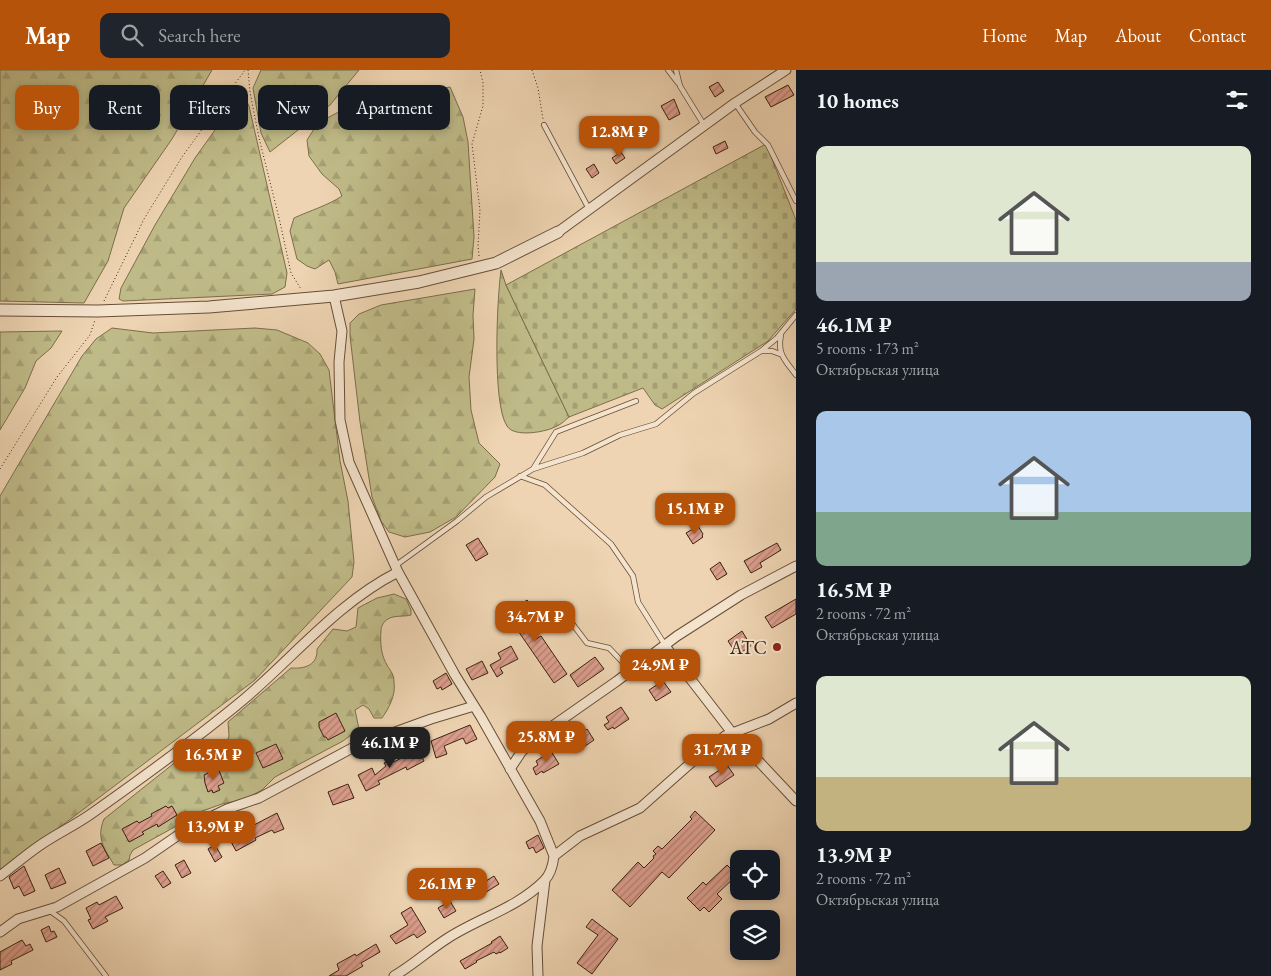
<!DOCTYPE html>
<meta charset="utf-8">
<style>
body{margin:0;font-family:"EB Garamond",serif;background:#20242c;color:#f1f3f6;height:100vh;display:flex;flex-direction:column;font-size:19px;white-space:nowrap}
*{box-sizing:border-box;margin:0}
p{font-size:16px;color:#9ea1a6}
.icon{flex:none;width:28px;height:28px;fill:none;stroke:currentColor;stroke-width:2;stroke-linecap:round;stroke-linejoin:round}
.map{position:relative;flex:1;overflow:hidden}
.details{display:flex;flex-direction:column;background:#171b24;width:475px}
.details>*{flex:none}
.banner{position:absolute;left:15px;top:15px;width:475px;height:45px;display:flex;gap:10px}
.controls{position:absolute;left:730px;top:780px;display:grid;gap:10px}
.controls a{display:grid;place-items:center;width:50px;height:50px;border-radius:10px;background:#171b24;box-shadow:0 2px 8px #0003;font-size:25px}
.price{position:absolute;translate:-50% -42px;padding:0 11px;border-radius:10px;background:#b45309;color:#fff;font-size:16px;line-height:32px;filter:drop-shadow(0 1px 2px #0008)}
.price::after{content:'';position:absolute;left:50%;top:30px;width:15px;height:11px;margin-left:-8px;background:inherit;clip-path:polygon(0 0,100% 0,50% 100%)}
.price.active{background:#222;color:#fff}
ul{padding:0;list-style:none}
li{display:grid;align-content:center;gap:10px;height:265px;padding:0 20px}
li span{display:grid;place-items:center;height:155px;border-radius:10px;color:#555}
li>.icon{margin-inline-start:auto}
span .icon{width:90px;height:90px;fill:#fffc;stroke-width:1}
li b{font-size:21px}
h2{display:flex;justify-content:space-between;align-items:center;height:60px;padding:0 20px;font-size:21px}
.tag{padding:0 18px;border-radius:10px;background:#171b24;box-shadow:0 2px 8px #0003;font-size:18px;line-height:45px}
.tag.active{background:#b45309;color:#fff}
header{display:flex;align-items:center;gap:30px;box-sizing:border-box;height:70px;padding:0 25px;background:#b45309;color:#fff}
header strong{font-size:24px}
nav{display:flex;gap:28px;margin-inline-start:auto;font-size:18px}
.search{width:350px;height:45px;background:#20242c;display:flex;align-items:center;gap:12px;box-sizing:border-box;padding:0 18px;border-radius:10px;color:#9ea1a6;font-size:19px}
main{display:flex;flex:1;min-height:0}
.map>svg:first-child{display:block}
</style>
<header>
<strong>Map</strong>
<div class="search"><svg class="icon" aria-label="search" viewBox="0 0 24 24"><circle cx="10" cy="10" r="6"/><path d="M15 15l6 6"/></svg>Search here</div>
<nav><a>Home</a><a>Map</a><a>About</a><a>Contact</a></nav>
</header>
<main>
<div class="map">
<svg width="796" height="906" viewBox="0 0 796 906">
<defs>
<pattern id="forest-firs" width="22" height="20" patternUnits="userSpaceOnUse" patternTransform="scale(1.25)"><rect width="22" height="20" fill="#bfbb88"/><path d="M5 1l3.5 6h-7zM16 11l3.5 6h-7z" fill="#a5a074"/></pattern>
<pattern id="cemetery-stones" width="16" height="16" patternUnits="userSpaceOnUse" patternTransform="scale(1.25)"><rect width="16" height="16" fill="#bfbb88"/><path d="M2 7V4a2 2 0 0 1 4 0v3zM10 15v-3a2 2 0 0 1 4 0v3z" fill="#a5a074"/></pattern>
<pattern id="building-hatch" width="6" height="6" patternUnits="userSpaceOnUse" patternTransform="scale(1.25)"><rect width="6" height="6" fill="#dc9e8d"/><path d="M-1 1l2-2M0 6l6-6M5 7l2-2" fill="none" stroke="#b38072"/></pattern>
</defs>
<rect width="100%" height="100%" fill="#eed4b2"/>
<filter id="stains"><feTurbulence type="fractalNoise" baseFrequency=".004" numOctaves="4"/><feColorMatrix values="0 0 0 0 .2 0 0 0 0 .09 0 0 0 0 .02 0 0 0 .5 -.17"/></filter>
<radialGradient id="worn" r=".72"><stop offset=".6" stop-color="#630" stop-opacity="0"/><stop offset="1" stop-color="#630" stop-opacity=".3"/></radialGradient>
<path fill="url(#forest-firs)" stroke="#7c6e4b" d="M0,0H212L172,69L124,138L108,191L84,233L0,231Z
M261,0H359L330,35L270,82L261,63L253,18Z
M450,17L463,47L468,72L474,167L472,189L338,214L335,202L329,190L315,199L307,196L297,189L290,161L294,148C309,141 329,135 342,126L339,119L322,104L309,86L307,70L318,53L348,37Z
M240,25L244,26L249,36L287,203L285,217L272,224L123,231L119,229L121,218L155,155L195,88Z
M501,200L506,215L569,347C565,350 562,354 557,356C547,362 514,368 507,356C492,334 497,229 501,200Z
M475,219L473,245L474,269L469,307L471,340L479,373L500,394L495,407L456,447L430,462L405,467L389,462L381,451L372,427L360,352L350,266V253L359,244L381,235Z
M112,258L153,263L255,258L277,260L308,273L320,284L329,300L340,391L348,431L354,492L352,507L255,610L44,769L0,804V426L82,286L96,269Z
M62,261L51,278L36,291L25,318L0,360V262Z
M394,524L406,529L411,540V545C404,547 394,545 388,549C384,551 381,556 381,561C380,573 381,585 387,595C391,602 394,604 394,612C396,625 389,638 382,648H374L369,639L363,635L355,640L359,659L343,671L275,707L262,720L245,729L222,734L191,745L180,754L133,780L130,785L129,790L122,795H114C104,778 96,768 104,749L202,671L215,680L225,679L229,666L228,652L291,598C305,599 318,595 317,579L333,559L347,561L356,557L358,538L377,528Z"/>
<path fill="url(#cemetery-stones)" stroke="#7c6e4b" d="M766,74L796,150V239L768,271L662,339L655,335L643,318L569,347L506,215Z"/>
<path fill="url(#building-hatch)" stroke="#3a210e" d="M718,12L724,21L715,27L709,17Z
M788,15L794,25L771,37L765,27Z
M674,29L680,44L669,50L661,36Z
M646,58L647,61L652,58L657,67L642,75L637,66Z
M725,71L728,78L716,84L713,77Z
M621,82L625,88L616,94L612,88Z
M594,94L599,103L592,108L586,99Z
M698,456L703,464L702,466L703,467L693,474L686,463Z
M478,468L488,484L476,491L466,475Z
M777,473L781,480L760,493L762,497L751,503L744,491Z
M720,492L727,504L717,510L710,499Z
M796,529V544L772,558L765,547Z
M527,530L532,536L527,539L530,543L522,549L536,569L541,566L567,604L554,613L514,555L503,562L498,554L519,540L517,537Z
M742,561L751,576L737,585L728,571Z
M511,576L518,589L500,598L503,603L497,607L490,595L501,589L498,583Z
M595,587L604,599L578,617L570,605Z
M482,591L488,603L472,610L466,599Z
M446,603L452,614L442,620L441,617L437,619L433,611Z
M663,611L671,622L656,631L649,620Z
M621,637L629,649L614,659L613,657L608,660L604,655L609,652L606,647Z
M336,643L345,661L328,670L326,667H324L319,657V652Z
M470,655L477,669L466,674L463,668L444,676L447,684L436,688L431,671Z
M587,659L594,670L575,683L567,672Z
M276,674L283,689L263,698L256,683Z
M418,679L424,691L407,700L406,697L378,711L380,714L366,721L358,705L372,698L375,705L386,696L384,693L392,689L394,692Z
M551,681L559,694L543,703L542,701L536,705L533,698L538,695L536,691Z
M727,695L734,705L716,717L709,707Z
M218,698L224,713L218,716L220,720L213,723L212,720L208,722L205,713L204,705Z
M348,714L354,728L333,735L328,722Z
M166,736L168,738L172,736L177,745L158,757L157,754L142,762L144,764L129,772L122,759L137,751L139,753L152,746L151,744Z
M695,741L715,760L669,808L662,802L630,837L612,820L638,792L644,798L654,788L653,786L656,784L653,781L658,776L662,779L692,749L690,747Z
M277,743L284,759L274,763L272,760L255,768L256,770L236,781L229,768Z
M538,765L544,778L536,783L533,777L529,779L526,772Z
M101,773L109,788L93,796L86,781Z
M215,775L222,787L215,792L208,779Z
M184,790L191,803L182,808L175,795Z
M727,795L737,805L717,824L722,829L709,842L704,837L700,841L687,828L703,812L706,815Z
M24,796L35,821L24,826L19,816L14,819L9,807Z
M59,798L66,813L51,819L45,805Z
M163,801L171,813L163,818L155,806Z
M494,806L499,814L483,824L478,816Z
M116,826L123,838L105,847L108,851L93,859L88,850L91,849L86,838L97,832L99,835Z
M450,831L456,841L444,848L438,838Z
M411,837L426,862L417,868L414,864L396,874L390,866L408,855L401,843Z
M592,849L618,869L592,904L577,893L598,865L586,857Z
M49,856L51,862L54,861L57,867L46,872L41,860Z
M500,866L508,878L500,883V882L496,884L494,882L476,891L477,892L465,899L460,891L492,873L491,872Z
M22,870L26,876L30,874L33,880L11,891L12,894L0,900V882Z
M376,874L380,882L361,893L363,896L346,906H329L339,900L337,894L355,884L356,886Z"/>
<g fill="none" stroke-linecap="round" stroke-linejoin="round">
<g stroke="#674e37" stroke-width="6">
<path id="service" d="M668,0L678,13
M676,0L680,16L704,55
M735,33L755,62L768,75L796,131
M544,55L589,139
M781,265C777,284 785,290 796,305
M761,281H772L780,284
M533,399L583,383L620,365L656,354L694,323L761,281L777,268L796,245
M520,406L545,415L611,474L633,506L638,532L665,575
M395,496L457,451L486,427L533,399L556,362L636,331
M568,548L587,573L609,578L631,601
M49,840L64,851L106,906"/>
</g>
<g stroke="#674e37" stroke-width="11">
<path id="minor" d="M558,162L735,33L786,0
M334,226L342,261L339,292L340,350L349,392L398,502L455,605L481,647L540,751L554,786
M665,576L733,664L796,731
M510,699L522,681L554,655L617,611L677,566L741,525L796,496
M0,806C13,796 26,785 39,776C56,764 74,756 91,744C142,708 195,670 243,630C294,587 337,533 398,502
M0,862L18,849L57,837L145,788L190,757L227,739L259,728L354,677L431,649L474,636
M394,906C413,895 429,880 448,868C479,848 517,838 544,811C551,804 553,795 554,786L580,766L640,738L692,692L725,666L769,649L796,633
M538,906L537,876L545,810"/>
</g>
<g stroke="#674e37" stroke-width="13">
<path id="tertiary" d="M0,240L98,241L209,237L334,226L419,212L496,193L558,162"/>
</g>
<path stroke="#3a210e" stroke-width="1" stroke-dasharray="1 2.5" stroke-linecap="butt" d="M248,0L250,22L259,68L280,152L291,203L301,219
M532,0L538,18L543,49
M479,186L478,176L480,140L472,74L483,36V13L480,0
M104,231L144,149L182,87L245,0
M0,399L57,307L90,265L95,250"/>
<use href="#service" stroke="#f4e3cd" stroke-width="4.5"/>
<use href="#minor" stroke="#f4e3cd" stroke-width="9"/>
<use href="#tertiary" stroke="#f4e3cd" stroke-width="11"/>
</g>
<circle fill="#8f2418" stroke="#f4e3cd" stroke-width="2" cx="777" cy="577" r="5"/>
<g text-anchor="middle" stroke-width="4" stroke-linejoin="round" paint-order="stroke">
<g font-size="19" fill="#3a210e" stroke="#f4e3cd" text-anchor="end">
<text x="767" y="584">АТС</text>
</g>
</g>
<rect width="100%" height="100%" filter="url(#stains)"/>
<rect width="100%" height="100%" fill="url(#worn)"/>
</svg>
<div class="controls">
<a><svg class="icon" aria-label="locate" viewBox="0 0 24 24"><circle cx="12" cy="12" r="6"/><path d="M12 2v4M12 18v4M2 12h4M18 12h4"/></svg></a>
<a><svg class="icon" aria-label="layers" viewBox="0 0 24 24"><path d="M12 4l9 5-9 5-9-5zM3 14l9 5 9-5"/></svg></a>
</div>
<b class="price" style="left:619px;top:88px">12.8M ₽</b>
<b class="price" style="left:695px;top:465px">15.1M ₽</b>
<b class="price" style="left:535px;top:573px">34.7M ₽</b>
<b class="price" style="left:660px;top:621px">24.9M ₽</b>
<b class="price" style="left:546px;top:693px">25.8M ₽</b>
<b class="price active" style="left:390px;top:699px">46.1M ₽</b>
<b class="price" style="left:722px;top:706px">31.7M ₽</b>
<b class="price" style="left:213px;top:711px">16.5M ₽</b>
<b class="price" style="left:215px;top:783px">13.9M ₽</b>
<b class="price" style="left:447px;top:840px">26.1M ₽</b>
<div class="banner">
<a class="tag active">Buy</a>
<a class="tag">Rent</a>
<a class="tag">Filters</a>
<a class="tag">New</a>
<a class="tag">Apartment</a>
</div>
</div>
<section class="details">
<h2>10 homes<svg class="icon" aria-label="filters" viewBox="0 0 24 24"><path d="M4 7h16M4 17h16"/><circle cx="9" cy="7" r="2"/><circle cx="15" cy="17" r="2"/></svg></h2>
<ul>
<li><span style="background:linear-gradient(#dfe7d0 75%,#9aa5b1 0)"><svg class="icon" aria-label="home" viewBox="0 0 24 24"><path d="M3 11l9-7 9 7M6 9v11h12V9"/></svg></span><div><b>46.1M ₽</b><p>5 rooms · 173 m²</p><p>Октябрьская улица</p></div></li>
<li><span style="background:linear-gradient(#a9c7e8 65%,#7fa58c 0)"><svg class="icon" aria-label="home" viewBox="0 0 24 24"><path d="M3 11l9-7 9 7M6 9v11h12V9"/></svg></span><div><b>16.5M ₽</b><p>2 rooms · 72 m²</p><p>Октябрьская улица</p></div></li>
<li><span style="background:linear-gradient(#dfe7d0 65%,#c2b280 0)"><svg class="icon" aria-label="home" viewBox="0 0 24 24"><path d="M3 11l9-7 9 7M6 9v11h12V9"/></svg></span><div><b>13.9M ₽</b><p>2 rooms · 72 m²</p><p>Октябрьская улица</p></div></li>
</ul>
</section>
</main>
